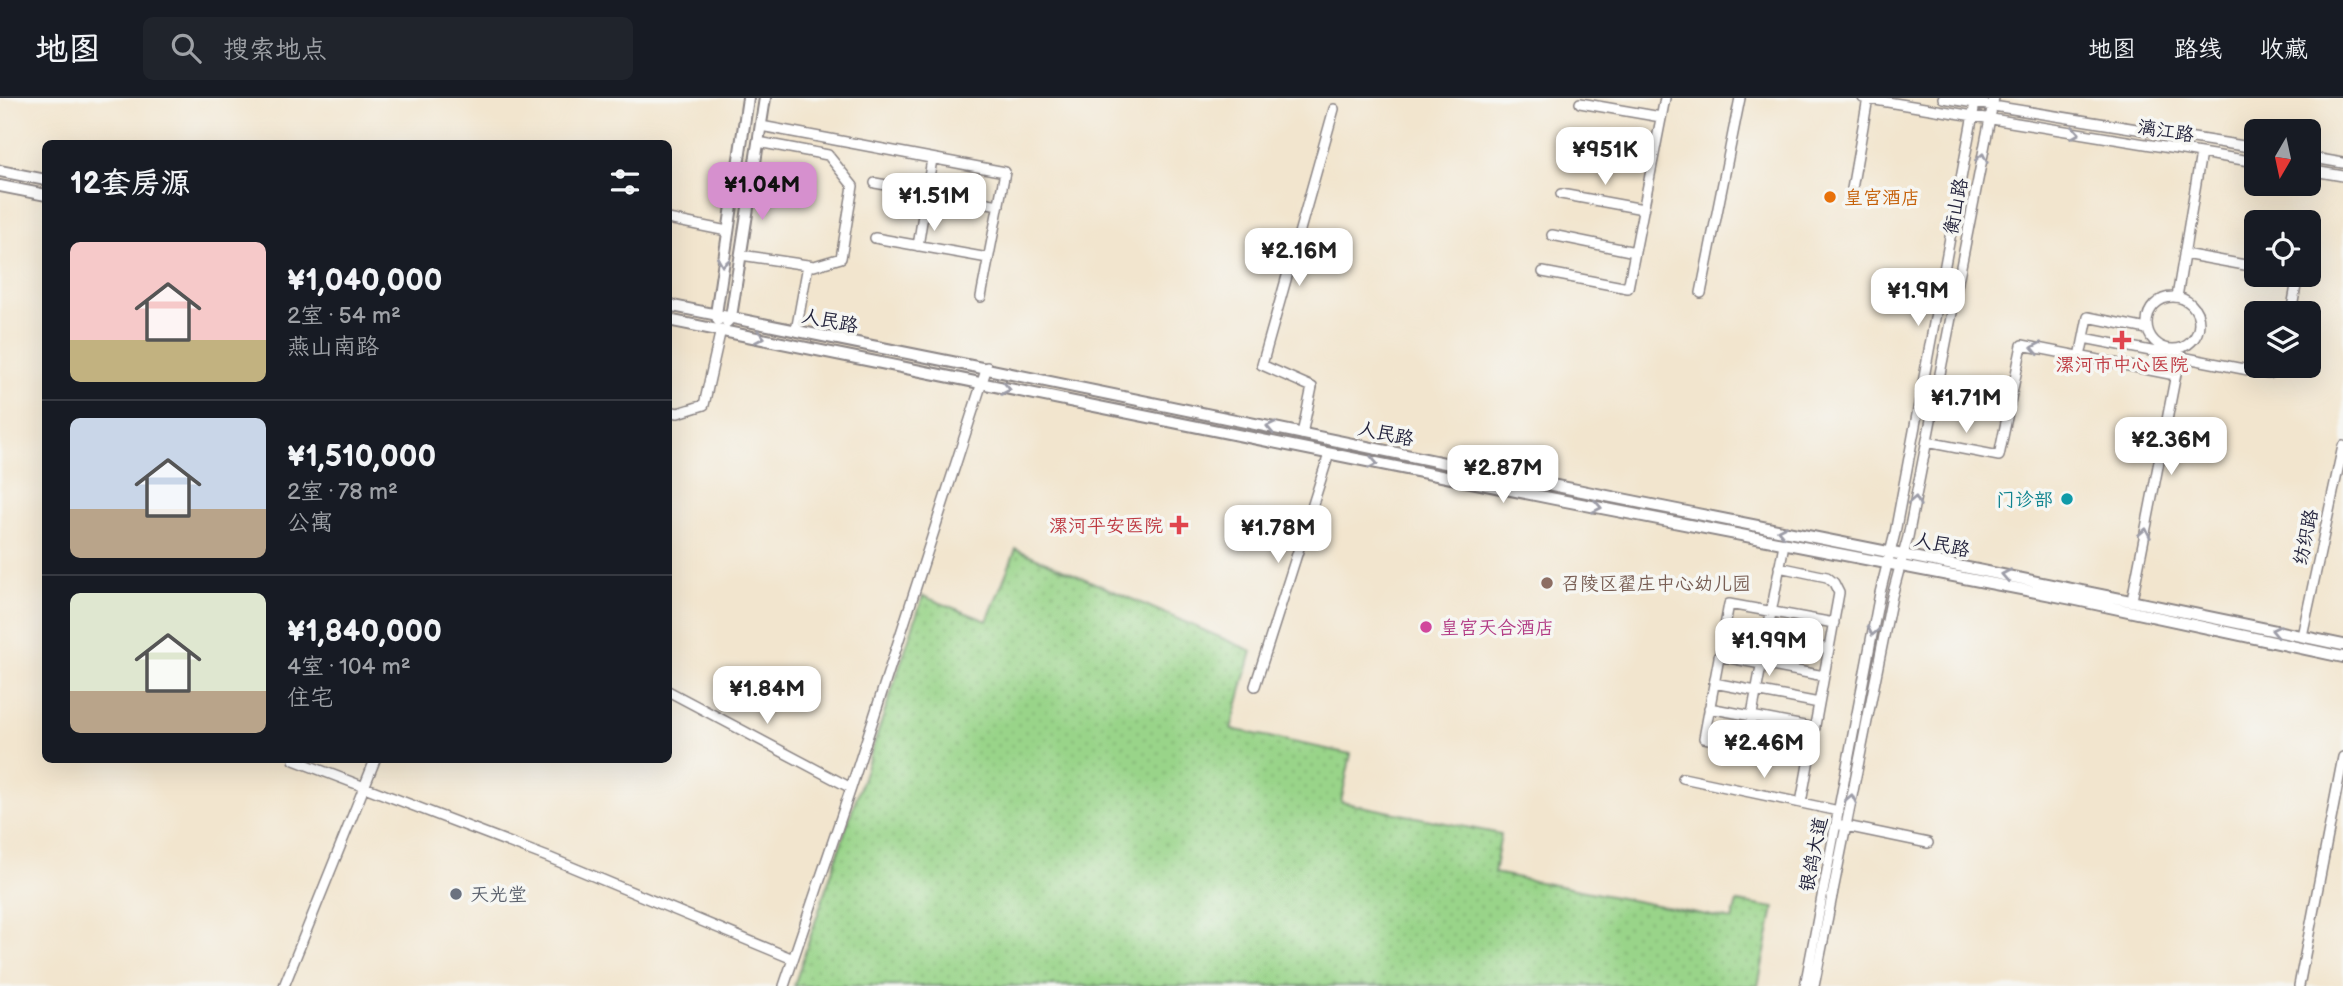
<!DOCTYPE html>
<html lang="zh">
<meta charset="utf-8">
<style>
body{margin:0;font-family:"Balsamiq Sans","LXGW WenKai TC",sans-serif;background:#20242c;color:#f1f3f6;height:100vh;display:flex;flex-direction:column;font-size:26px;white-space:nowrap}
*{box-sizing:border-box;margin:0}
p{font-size:23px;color:#9ea1a6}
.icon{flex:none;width:38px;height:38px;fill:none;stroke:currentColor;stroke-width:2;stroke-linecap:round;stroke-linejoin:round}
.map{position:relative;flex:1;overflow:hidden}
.panel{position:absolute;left:42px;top:42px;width:630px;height:623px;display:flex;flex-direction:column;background:#171b24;border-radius:10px;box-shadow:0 7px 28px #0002}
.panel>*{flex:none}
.needle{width:46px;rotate:189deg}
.controls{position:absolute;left:2244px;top:21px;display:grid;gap:14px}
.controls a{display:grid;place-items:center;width:77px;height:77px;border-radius:10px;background:#171b24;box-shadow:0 7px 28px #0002;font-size:35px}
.price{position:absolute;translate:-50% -60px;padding:0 16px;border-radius:14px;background:#fff;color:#222;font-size:23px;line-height:46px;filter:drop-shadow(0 2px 4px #0008)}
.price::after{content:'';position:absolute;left:50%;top:42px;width:21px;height:16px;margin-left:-10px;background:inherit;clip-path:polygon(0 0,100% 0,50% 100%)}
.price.selected{background:#d690ce;color:#111}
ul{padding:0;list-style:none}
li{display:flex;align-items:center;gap:21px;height:175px;padding:0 28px}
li+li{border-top:2px solid #363941}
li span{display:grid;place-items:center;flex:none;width:196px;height:140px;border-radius:10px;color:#555}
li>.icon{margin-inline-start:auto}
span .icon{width:84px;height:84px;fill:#fffc;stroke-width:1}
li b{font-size:30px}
h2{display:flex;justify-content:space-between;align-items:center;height:84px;padding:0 28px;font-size:30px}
header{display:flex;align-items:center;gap:42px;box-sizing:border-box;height:98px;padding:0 35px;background:#171b24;border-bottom:2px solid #363941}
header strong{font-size:33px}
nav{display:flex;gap:38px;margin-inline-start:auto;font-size:24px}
.search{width:490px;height:63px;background:#20242c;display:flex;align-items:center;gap:18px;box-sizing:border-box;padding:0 24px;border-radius:10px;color:#9ea1a6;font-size:26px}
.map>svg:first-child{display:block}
</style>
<header>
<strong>地图</strong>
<div class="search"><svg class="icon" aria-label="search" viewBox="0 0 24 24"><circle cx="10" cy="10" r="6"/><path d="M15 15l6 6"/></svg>搜索地点</div>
<nav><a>地图</a><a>路线</a><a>收藏</a></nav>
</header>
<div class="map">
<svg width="2343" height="888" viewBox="0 0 2343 888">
<defs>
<pattern id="grass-dots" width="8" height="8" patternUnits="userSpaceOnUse" patternTransform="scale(1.75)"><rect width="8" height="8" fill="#99d489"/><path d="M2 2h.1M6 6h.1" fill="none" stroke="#84b677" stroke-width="1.8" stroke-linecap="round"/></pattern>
</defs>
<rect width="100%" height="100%" fill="#f6f6f2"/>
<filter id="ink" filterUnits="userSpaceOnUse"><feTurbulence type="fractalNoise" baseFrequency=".0143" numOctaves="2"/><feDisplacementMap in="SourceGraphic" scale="14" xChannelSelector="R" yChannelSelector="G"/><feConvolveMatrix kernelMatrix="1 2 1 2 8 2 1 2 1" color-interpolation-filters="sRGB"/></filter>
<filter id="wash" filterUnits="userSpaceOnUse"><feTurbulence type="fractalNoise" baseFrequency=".00686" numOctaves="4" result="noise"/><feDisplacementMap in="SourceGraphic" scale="28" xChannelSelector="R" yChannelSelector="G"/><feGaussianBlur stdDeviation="1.57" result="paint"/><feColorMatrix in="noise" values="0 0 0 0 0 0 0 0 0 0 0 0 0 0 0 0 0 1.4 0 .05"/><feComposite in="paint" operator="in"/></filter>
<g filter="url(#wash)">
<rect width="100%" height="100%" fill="#f2e5ce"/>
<path fill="url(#grass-dots)" stroke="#5e7b62" stroke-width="2" d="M1016,451L1252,553L1231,631L1351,656L1341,704L1501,736L1494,775L1732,822L1737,804L1774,810L1758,888H794L923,498L987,523Z"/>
</g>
<g filter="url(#ink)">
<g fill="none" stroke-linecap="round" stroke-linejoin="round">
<g stroke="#8a8484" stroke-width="12">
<path id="minor" d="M1863,0L2256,64
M1943,0L2256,50
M1580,5L1661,19
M761,28L1005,74L981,199
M1574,46L1653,60
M2308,59L2343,65
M2308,72L2343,78
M875,85L999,107
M1852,91L1868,0
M1561,96L1643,111
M668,121L727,133
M1552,137L1635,154
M875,140L988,160
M918,148L932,61
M2184,156L2256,169
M741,157L814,168L841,160L853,88L828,57L758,44
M1543,174L1628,190L1665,0
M1701,195L1740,0
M2147 225a26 26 0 1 1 52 0a26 26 0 1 1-52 0Z
M2177,199L2201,55
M2291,215L2298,177
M796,233L808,167
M2084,240L2269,276L2280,271L2281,268
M2080,259L2088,219L2147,231
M668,313L678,315L704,307L721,231
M1302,336L1312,289L1262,267L1334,11
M1927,344L1999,358L2022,247L2175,277
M1779,469L1827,479L1834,485L1839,495L1801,705
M2132,502L2181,250
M1724,531L1829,551
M2302,538L2343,348
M1719,558L1824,578
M1714,585L1819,605
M1255,588L1329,356
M668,593L851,690
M1709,610L1815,630
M1746,648L1784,446
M1809,660L1704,640L1729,506L1834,525
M294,662L550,760L793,861
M1683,680L1839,713
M1841,727L1928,745
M284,888L375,662
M784,888L851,690L987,269
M1805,888L1880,495L1895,435L1976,0
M1814,888L1892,498L1908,439L1994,0
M2299,888L2343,659"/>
</g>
<g stroke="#8a8484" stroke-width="14">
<path id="major" d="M0,73L46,82
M0,88L46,97
M668,207C963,265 1258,327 1552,387C1816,440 2080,491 2343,547
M668,222L1555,401L2072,501L2343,559
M718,222L716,216L748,0
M727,224L731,219L765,0"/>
</g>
<use href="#minor" stroke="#fff" stroke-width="9"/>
<use href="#major" stroke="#fff" stroke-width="10"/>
</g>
<defs><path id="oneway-chevron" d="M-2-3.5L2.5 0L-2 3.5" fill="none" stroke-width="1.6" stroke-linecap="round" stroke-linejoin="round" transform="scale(1.75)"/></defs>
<g stroke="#9c9ca7">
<use href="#oneway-chevron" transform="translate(2075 35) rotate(9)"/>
<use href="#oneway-chevron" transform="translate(1982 60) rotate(-79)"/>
<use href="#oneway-chevron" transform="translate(723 164) rotate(98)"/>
<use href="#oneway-chevron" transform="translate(760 239) rotate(11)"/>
<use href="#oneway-chevron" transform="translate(2036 250) rotate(-169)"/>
<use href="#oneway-chevron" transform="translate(1006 291) rotate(11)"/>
<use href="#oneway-chevron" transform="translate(1271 329) rotate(-168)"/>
<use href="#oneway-chevron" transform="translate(1373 365) rotate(11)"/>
<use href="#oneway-chevron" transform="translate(1915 403) rotate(-79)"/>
<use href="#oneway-chevron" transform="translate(1597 409) rotate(11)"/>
<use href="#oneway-chevron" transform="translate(1782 433) rotate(-169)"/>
<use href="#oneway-chevron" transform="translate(2145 435) rotate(-79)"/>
<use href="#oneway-chevron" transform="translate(2006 477) rotate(-169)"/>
<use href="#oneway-chevron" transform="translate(1873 533) rotate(101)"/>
<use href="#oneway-chevron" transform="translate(2276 533) rotate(-168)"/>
<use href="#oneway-chevron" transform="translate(1851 701) rotate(-79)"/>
</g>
</g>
<circle fill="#e8710a" stroke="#f6f6f2" stroke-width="2.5" cx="1830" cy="99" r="7"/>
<g fill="#e0444e" stroke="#f6f6f2" stroke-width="2.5">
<path d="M2118.5 231.5h7v7h7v7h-7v7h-7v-7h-7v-7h7z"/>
<path d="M1175.5 416.5h7v7h7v7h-7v7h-7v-7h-7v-7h7z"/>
</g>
<circle fill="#0f9aa8" stroke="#f6f6f2" stroke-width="2.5" cx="2067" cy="401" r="7"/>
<circle fill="#8d6e63" stroke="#f6f6f2" stroke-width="2.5" cx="1547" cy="485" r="7"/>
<circle fill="#d1479c" stroke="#f6f6f2" stroke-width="2.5" cx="1426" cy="529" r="7"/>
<circle fill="#6b7280" stroke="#f6f6f2" stroke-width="2.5" cx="456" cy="796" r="7"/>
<g text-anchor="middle" stroke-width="7" stroke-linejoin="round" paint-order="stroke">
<g font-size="19" fill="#22223b" stroke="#f6f6f2">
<text transform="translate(2166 32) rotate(9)" y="7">漓江路</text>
<text transform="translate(1955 108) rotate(-79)" y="7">衡山路</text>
<text transform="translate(830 222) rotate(11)" y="7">人民路</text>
<text transform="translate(1386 335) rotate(12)" y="7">人民路</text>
<text transform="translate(2305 439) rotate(-78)" y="7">纺织路</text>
<text transform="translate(1942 446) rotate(12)" y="7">人民路</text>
<text transform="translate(1813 756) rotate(-79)" y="7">银鸽大道</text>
</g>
<g font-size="19" fill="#c56008" stroke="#f6f6f2" text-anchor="start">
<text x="1844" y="106">皇宫酒店</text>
</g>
<g font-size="19" fill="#be3a42" stroke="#f6f6f2">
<text x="2122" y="273">漯河市中心医院</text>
<text x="1163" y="434" text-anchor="end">漯河平安医院</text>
</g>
<g font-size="19" fill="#0d838f" stroke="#f6f6f2" text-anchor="end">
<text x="2053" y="408">门诊部</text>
</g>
<g font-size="19" fill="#785e54" stroke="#f6f6f2" text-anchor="start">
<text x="1561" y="492">召陵区翟庄中心幼儿园</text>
</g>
<g font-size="19" fill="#b23c85" stroke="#f6f6f2" text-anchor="start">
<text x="1440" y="536">皇宫天合酒店</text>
</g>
<g font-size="19" fill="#5b616d" stroke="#f6f6f2" text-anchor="start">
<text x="470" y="803">天光堂</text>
</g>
</g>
</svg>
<div class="controls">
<a><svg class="needle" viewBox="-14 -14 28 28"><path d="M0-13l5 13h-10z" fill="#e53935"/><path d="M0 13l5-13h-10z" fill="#9ea1a6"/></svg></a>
<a><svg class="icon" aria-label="locate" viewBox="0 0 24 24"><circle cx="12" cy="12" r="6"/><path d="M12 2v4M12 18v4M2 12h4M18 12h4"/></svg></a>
<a><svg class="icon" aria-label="layers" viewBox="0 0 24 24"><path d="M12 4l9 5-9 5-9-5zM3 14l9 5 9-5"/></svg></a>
</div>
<b class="price" style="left:1605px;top:89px">¥951K</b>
<b class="price selected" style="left:762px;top:124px">¥1.04M</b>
<b class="price" style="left:934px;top:135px">¥1.51M</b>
<b class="price" style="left:1299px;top:190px">¥2.16M</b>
<b class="price" style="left:1918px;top:230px">¥1.9M</b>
<b class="price" style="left:1966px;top:337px">¥1.71M</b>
<b class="price" style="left:2171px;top:379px">¥2.36M</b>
<b class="price" style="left:1503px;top:407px">¥2.87M</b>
<b class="price" style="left:1278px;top:467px">¥1.78M</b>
<b class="price" style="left:1769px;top:580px">¥1.99M</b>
<b class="price" style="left:767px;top:628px">¥1.84M</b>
<b class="price" style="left:1764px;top:682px">¥2.46M</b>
<section class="panel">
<h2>12套房源<svg class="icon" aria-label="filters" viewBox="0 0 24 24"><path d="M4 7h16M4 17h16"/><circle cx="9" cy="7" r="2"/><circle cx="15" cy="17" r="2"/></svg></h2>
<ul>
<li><span style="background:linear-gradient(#f6c9c9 70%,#c2b280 0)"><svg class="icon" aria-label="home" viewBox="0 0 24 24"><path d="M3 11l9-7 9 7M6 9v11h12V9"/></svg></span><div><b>¥1,040,000</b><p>2室 · 54 m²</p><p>燕山南路</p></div></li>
<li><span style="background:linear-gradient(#c9d6e8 65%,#b9a48a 0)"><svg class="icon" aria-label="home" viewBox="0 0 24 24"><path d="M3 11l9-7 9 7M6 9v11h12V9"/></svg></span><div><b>¥1,510,000</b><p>2室 · 78 m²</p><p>公寓</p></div></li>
<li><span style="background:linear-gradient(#dfe7d0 70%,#b9a48a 0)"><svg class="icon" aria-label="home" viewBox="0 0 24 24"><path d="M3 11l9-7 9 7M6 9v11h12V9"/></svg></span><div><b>¥1,840,000</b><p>4室 · 104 m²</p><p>住宅</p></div></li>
</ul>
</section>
</div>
